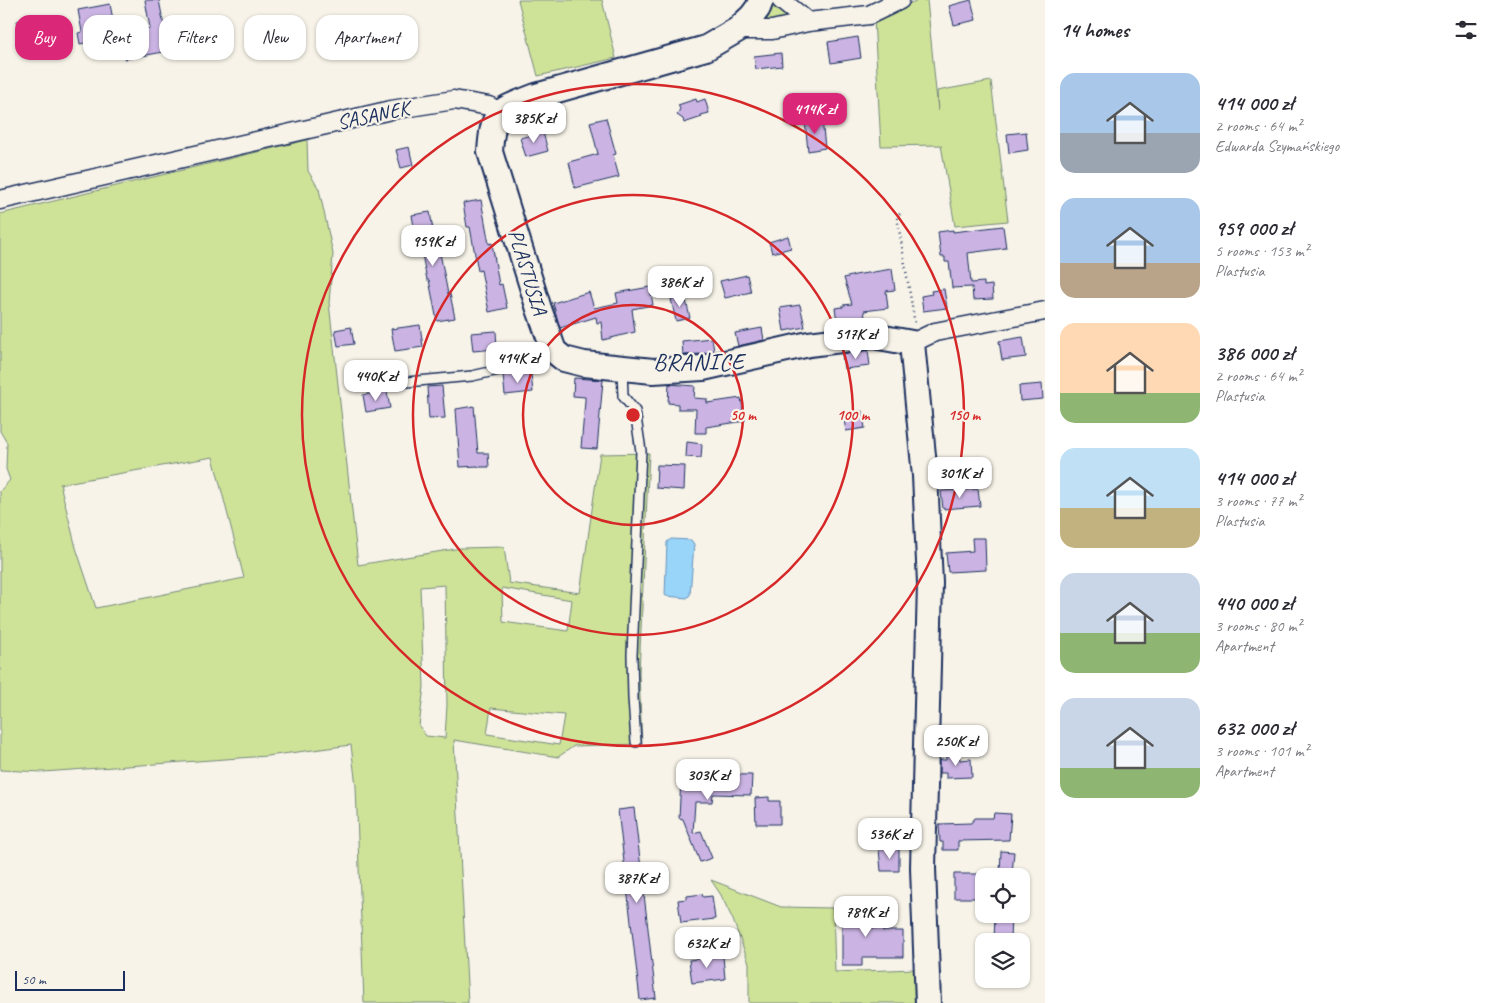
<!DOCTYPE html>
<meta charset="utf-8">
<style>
body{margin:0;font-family:Caveat,sans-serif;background:#f2f2f3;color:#2b2b33;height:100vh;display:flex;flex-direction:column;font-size:19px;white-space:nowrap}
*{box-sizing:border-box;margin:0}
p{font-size:16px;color:#7c7c81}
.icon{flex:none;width:28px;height:28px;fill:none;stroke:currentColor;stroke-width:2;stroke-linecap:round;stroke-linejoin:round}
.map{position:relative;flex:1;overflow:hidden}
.sheet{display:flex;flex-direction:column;background:#fff;width:450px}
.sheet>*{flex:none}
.top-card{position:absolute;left:15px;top:15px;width:475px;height:45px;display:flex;gap:10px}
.controls{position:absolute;left:975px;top:868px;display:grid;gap:10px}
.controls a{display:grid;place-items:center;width:55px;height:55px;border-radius:10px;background:#fff;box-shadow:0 1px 4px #0004;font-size:25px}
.scale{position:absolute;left:15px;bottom:12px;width:110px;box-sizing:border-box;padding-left:5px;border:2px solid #1b2f5e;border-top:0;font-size:14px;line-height:18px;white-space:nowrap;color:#1b2f5e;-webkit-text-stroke:4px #f7f3e8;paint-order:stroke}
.price{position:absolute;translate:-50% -42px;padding:0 11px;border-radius:10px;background:#fff;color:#222;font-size:16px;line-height:32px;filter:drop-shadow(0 1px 2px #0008)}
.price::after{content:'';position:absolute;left:50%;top:30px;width:15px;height:11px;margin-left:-8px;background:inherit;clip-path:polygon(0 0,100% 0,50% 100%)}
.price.selected{background:#db2777;color:#fff}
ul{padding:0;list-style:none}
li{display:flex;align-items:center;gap:15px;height:125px;padding:0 15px}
li span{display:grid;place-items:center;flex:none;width:140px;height:100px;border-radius:15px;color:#555}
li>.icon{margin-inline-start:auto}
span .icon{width:60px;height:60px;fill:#fffc;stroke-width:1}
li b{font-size:21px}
h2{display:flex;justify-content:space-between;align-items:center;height:60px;padding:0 15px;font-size:21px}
.chip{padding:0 18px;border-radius:15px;background:#fff;box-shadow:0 1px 4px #0004;font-size:18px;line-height:45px}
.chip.selected{background:#db2777;color:#fff}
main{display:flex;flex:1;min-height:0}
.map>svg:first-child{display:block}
</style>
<main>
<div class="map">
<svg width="1045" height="1003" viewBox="0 0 1045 1003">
<rect width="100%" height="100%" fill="#f7f3e8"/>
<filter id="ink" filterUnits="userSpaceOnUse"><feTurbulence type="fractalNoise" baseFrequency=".02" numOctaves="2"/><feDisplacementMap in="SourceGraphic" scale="10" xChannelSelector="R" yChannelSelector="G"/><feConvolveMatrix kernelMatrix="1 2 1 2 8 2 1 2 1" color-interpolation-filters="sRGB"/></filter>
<g filter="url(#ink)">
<path fill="#cfe398" stroke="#75897b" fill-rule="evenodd" d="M518,0H602L616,58L538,76Z
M764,0H775L788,14L789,23L761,26Z
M918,0H927L938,111L937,91L991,81L1008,221L955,226L941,145L881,146L874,18Z
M307,140L308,171L319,189L333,254L329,303L358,565L461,548L504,547L509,583L580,593L600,454L649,453L639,673L642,744L574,746L558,757L454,740L468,1003H364L356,786L351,745L267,756L43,772L0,770V491L10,480L6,469L7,443L0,431V214ZM213,457L244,578L96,608L76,548L60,484ZM445,585L447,705L445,738L426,736L419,726L424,687L420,587ZM502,588L572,600L568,631L503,622ZM491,708L564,715L559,745L487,734Z
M711,880L781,907L833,908L835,972L915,969L916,1003H749V963L733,920L721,895Z"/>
<path fill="#99d4f9" stroke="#6792bb" d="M671,539L691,540L694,544L690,595L687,598L666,596L665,595L667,542Z"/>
<path fill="#cbb4e3" stroke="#1b2f5e" d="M145,0H159L164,26L175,23L176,27L187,25L191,47L125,59L120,34L150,28Z
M971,0L976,20L954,25L949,6Z
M110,4L114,25L91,30L93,41L80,44L78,33L82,32L78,10Z
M44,16L47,33L35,36V34L20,36L17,21Z
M858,37L861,58L831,63L828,42Z
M781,53L782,66L756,69L754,56Z
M696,99L697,102L705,99L709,113L701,115L702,117L684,123L683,119L677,115L680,109L678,105Z
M606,118L616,154L613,155L619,177L575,188L569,162L598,154L590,122Z
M814,119H822L825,148L808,151L805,121Z
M543,132L548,151L526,157L520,138Z
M1026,132L1028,150L1009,153L1007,134Z
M409,147L413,165L401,168L396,150Z
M481,200L489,244L492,243L499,285L502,284L507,308L489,312L481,270L478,271L470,227H467L463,203Z
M430,212L437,254L440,253L448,294H450L455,318L437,321L429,280H427L419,239H416L412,215Z
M1003,226L1006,248L968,253L971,283L984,282V286L992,285L993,299L973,300L972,287L952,288L949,262H945V257H941L938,232L953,230V232Z
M788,236L791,248L772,253L769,242Z
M892,269L895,290L886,291L888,308L864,311L866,323L838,327L835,308L843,307V305L852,304L844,278L855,275Z
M747,275L751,292L725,298L720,281Z
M650,287L653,305L632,309L635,332L603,340L601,322L597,323L596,317L560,328L553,303L589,292L594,308L618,303L616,293Z
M944,289L947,308L923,311L921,296L932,294L931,291Z
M685,296L690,318L676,321L671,299Z
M800,305L805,327L784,331L780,308Z
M420,325L423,347L395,351L391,329Z
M351,327L354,344L338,346L335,330Z
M762,328L764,340L738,346L735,333Z
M496,331L497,349L473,351L471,333Z
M1023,337L1026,357L1002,360L999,341Z
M712,338L714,351L701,354L683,355L682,341Z
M868,350L870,366L844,369L842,354Z
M521,373L531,374L533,392L505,395L503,375Z
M574,378L603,380L597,449L581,448L585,401V397L573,396Z
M669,384L695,386L694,398L707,399V403L741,398L745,421L706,427V433H695L696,409H678V404L668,403Z
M1042,384L1043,399L1020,401L1019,386Z
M442,386L445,418L429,419L427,387Z
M387,391L390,408L366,412L363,395Z
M474,406L478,453H488L489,467H478V466L460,467L456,409Z
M862,411L865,428L846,431L843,414Z
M687,442L702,444L701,458L686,457Z
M657,465L685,466L684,490L656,488Z
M978,489L980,506L943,509L941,491Z
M972,538H985L986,570L948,572L946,553L973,551Z
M946,754H959L960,760L971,759L972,777L946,778V773H939V760H946Z
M702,774L752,775L751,795L713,794L712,802H695L693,833L701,831L712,858L700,862L683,819L679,818L681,778L702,780Z
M769,797V801H780V824H756L755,798Z
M634,808L656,998L640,1000L618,810Z
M994,813L1011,814L1009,840L958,841V850H943V842H940L939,824L971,823L975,818H993Z
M899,848V871H881L879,849Z
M1001,851L1014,852L1012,874L1000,873Z
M954,874H980V898H954Z
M702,894L703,897L712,896L715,919L681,923L678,900L687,899V896Z
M835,908H865L867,928H882L883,931H903V957H862V966H842V921H835Z
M995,914H1011L1010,941H994Z
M713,954V957L723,956L725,979L692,983L689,960L698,959V956Z"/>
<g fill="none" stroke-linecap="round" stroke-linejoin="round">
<g stroke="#1b2f5e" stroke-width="12">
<path id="lane" d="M622,368L623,396L635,411L641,451L632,655L633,698L636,742
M385,384L472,376L525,364L553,351"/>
</g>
<g stroke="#1b2f5e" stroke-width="21">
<path id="street" d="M781,0L808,22
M737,30H772L808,22L869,15L900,0
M0,200L391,110L454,100L489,106L499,112
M912,343L935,332L1045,311"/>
</g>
<g stroke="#1b2f5e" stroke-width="28">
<path id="secondary" d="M761,0L758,8L752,16L737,30L706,48L536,96C498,111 493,109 490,152L539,309L554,351L564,359L584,364L653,371L703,368L809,344L873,336L912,343L925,476L930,583L923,868L928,1003"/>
</g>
<path stroke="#1b2f5e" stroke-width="2.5" stroke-dasharray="1 4" stroke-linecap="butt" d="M900,214L897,217L915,324"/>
<use href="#lane" stroke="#f7f3e8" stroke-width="9"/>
<use href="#street" stroke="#f7f3e8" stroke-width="18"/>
<use href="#secondary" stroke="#f7f3e8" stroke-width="24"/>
</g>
</g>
<g fill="none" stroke="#d62828" stroke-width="2.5">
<circle cx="633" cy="415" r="110"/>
<circle cx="633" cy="415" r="220"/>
<circle cx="633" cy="415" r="331"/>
</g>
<g text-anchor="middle" stroke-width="4.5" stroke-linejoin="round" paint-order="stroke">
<g font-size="21" fill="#1b2f5e" stroke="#f7f3e8">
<text transform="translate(373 115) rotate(-12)" y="7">SASANEK</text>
<text transform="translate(528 272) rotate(73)" y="7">PLASTUSIA</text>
</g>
<g font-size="24" letter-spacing="1" fill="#1b2f5e" stroke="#f7f3e8">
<text x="699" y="370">BRANICE</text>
</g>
</g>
<circle cx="633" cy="415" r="8" fill="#d62828" stroke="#f7f3e8" stroke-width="2.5"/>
<g font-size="15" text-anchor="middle" font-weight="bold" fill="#d62828" stroke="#f7f3e8" stroke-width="4.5" stroke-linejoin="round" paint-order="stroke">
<text x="743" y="420">50 m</text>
<text x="853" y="420">100 m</text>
<text x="964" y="420">150 m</text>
</g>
</svg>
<div class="controls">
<a><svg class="icon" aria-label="locate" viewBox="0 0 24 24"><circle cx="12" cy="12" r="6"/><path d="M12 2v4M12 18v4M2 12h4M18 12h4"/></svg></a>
<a><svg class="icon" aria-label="layers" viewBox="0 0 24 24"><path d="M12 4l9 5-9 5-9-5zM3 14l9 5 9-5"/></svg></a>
</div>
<div class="scale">50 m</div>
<b class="price selected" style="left:815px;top:135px">414K zł</b>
<b class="price" style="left:534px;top:144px">385K zł</b>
<b class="price" style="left:433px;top:267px">959K zł</b>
<b class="price" style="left:680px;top:308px">386K zł</b>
<b class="price" style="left:856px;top:360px">517K zł</b>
<b class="price" style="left:518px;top:384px">414K zł</b>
<b class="price" style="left:376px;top:402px">440K zł</b>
<b class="price" style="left:960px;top:499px">301K zł</b>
<b class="price" style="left:956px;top:767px">250K zł</b>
<b class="price" style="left:708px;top:801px">303K zł</b>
<b class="price" style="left:890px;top:860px">536K zł</b>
<b class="price" style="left:637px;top:904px">387K zł</b>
<b class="price" style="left:866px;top:938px">789K zł</b>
<b class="price" style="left:707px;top:969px">632K zł</b>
<div class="top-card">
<a class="chip selected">Buy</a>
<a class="chip">Rent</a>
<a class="chip">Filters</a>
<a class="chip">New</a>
<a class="chip">Apartment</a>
</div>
</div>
<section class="sheet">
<h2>14 homes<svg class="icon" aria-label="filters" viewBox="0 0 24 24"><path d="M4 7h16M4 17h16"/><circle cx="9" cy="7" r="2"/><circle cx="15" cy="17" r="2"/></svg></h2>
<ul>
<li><span style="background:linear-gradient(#a9c7e8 60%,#9aa5b1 0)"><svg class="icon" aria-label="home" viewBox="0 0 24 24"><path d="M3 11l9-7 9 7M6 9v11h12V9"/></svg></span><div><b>414 000 zł</b><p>2 rooms · 64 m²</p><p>Edwarda Szymańskiego</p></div></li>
<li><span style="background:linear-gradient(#a9c7e8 65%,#b9a48a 0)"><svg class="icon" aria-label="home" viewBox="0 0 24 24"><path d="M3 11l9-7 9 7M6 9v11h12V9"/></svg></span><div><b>959 000 zł</b><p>5 rooms · 153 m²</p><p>Plastusia</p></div></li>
<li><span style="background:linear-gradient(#ffd9b3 70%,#8fb573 0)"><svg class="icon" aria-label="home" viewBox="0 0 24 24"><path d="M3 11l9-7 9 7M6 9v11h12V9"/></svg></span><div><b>386 000 zł</b><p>2 rooms · 64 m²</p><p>Plastusia</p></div></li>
<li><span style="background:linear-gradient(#bfe0f5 60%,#c2b280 0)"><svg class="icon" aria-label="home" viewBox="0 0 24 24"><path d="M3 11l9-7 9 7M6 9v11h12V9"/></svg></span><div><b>414 000 zł</b><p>3 rooms · 77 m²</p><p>Plastusia</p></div></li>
<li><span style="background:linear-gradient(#c9d6e8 60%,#8fb573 0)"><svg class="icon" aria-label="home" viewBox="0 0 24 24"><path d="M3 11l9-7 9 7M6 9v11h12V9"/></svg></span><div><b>440 000 zł</b><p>3 rooms · 80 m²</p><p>Apartment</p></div></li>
<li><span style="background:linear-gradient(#c9d6e8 70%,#8fb573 0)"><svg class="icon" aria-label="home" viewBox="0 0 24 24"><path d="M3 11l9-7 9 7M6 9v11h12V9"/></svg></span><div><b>632 000 zł</b><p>3 rooms · 101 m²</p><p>Apartment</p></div></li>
</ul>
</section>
</main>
